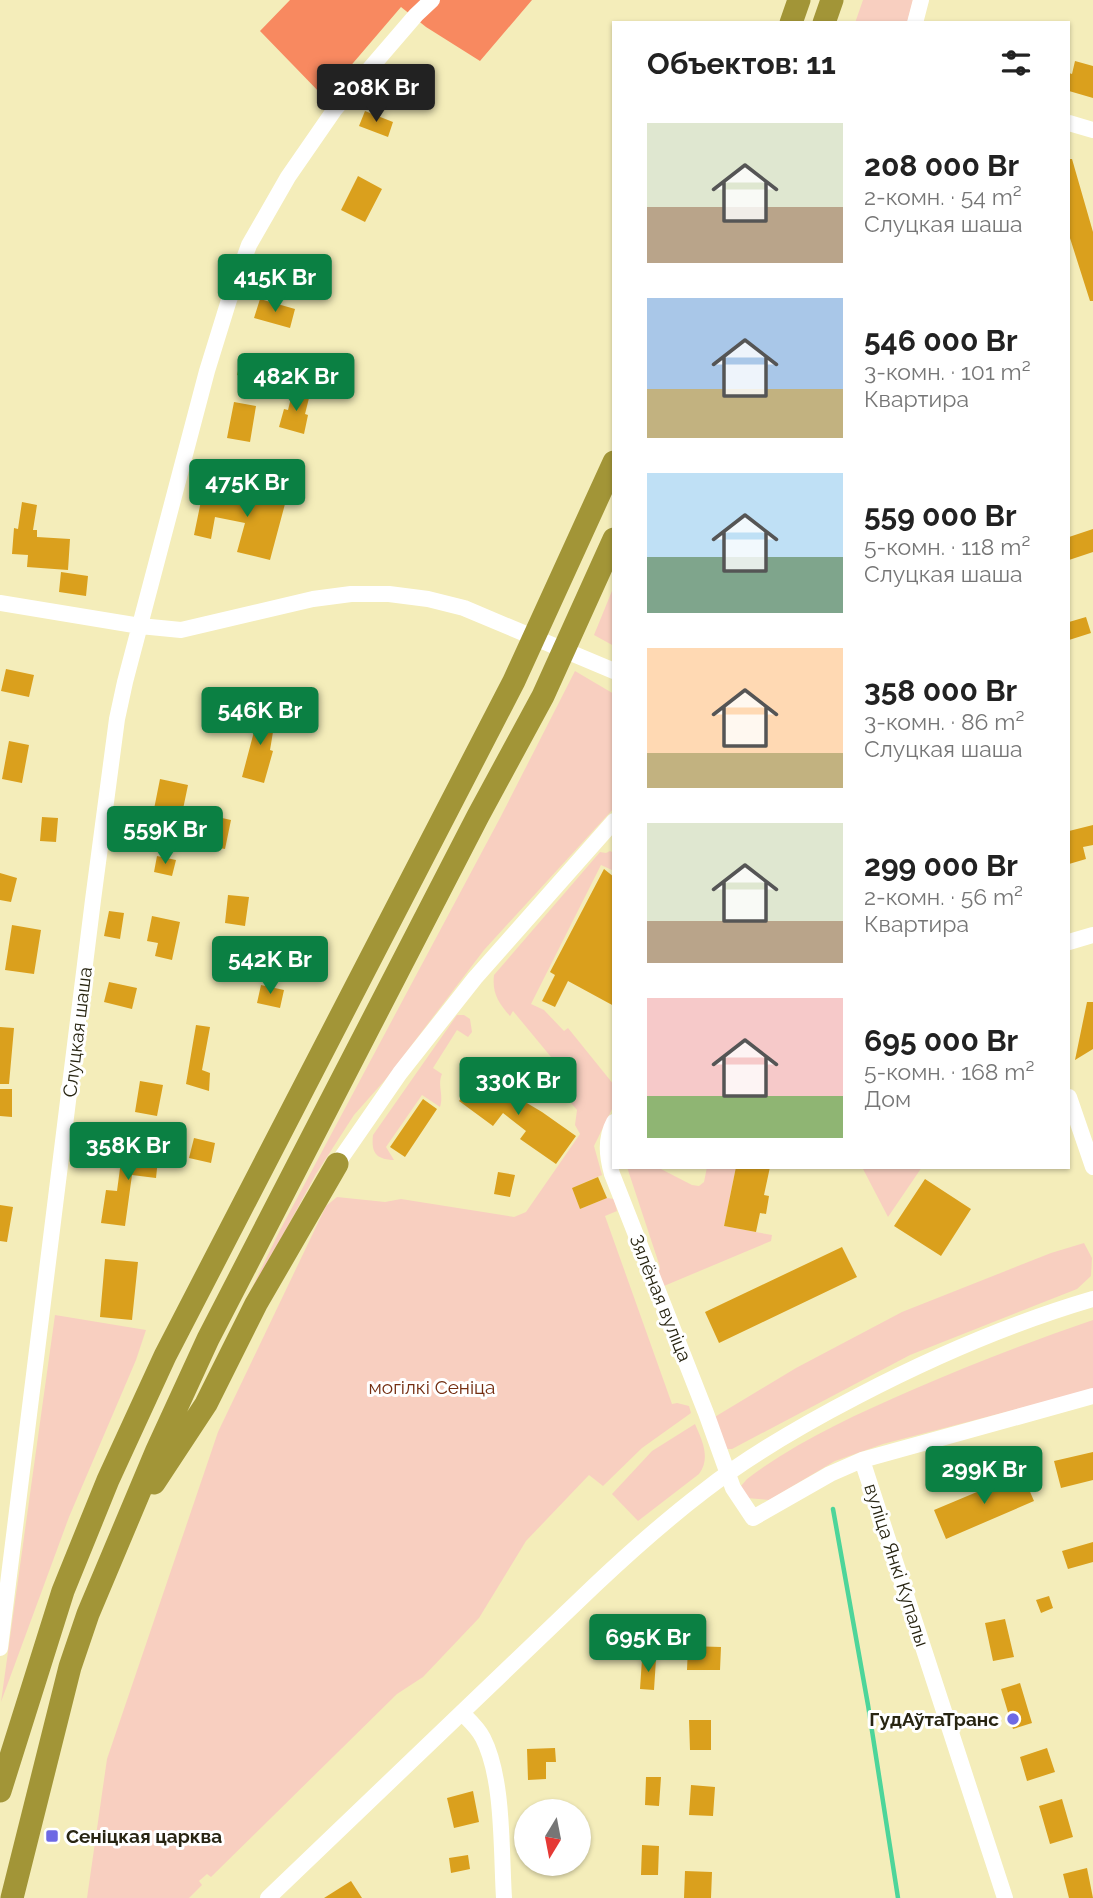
<!DOCTYPE html>
<html lang="ru">
<meta charset="utf-8">
<style>
body{margin:0;font-family:Raleway,sans-serif;background:#f6f6f6;color:#222;height:100vh;display:flex;flex-direction:column;font-size:26px;white-space:nowrap}
*{box-sizing:border-box;margin:0}
p{font-size:23px;color:#767676}
.icon{flex:none;width:38px;height:38px;fill:none;stroke:currentColor;stroke-width:2;stroke-linecap:round;stroke-linejoin:round}
.map{position:relative;flex:1;overflow:hidden}
.drawer{position:absolute;left:612px;top:21px;width:458px;height:1148px;display:flex;flex-direction:column;background:#fff;border-radius:0px;box-shadow:0 2px 5px #0004}
.drawer>*{flex:none}
.needle{width:46px;rotate:190deg}
.tools{position:absolute;left:514px;top:1799px;display:grid;gap:14px}
.tools a{display:grid;place-items:center;width:77px;height:77px;border-radius:50%;background:#fff;box-shadow:0 2px 5px #0004;font-size:35px}
.price{position:absolute;translate:-50% -60px;padding:0 16px;border-radius:7px;background:#0b8043;color:#fff;font-size:23px;line-height:46px;filter:drop-shadow(0 2px 4px #0008)}
.price::after{content:'';position:absolute;left:50%;top:42px;width:21px;height:16px;margin-left:-10px;background:inherit;clip-path:polygon(0 0,100% 0,50% 100%)}
.price.selected{background:#222;color:#fff}
ul{padding:0;list-style:none}
li{display:flex;align-items:center;gap:21px;height:175px;padding:0 35px}
li span{display:grid;place-items:center;flex:none;width:196px;height:140px;border-radius:0px;color:#555}
li>.icon{margin-inline-start:auto}
span .icon{width:84px;height:84px;fill:#fffc;stroke-width:1}
li b{font-size:30px}
h2{display:flex;justify-content:space-between;align-items:center;height:84px;padding:0 35px;font-size:30px}
.map>svg:first-child{display:block}
</style>
<div class="map">
<svg width="1093" height="1898" viewBox="0 0 1093 1898">
<rect width="100%" height="100%" fill="#f4edba"/>
<path fill="#f8cfc0" d="M863,0H913L907,23H855Z
M614,586V646L594,635Z
M575,671L614,694V808L484,950L385,1080L354,1115L316,1174L229,1335L279,1232L500,818Z
M610,851L614,853V871L601,865L531,1004L544,1010L564,1031L568,1028L614,1085V1105L594,1146L602,1175L572,1188L580,1209L607,1198L614,1199L617,1211L605,1216L672,1404L677,1403L689,1406L691,1413L642,1448L603,1486L589,1475L526,1541L479,1618L423,1677L397,1694L211,1877L207,1874L199,1881L202,1885L189,1898H87L107,1759L218,1432L326,1206L337,1197L385,1202L401,1199L514,1217L526,1212L580,1134L575,1125L577,1110L550,1078L561,1069L513,1011L510,1016C498,1002 492,993 494,975L600,852L606,853Z
M457,1015H464L470,1019L472,1032L468,1037L457,1030L433,1068L442,1074C437,1085 444,1095 440,1107L422,1095L386,1147L394,1160C376,1159 371,1153 373,1135Z
M627,1167H657L692,1185L699,1186L704,1182L707,1167H736L724,1226L772,1235L771,1241L664,1286L657,1270L660,1267Z
M862,1167H922L888,1217Z
M1084,1243L1092,1258L1091,1276L1077,1289L910,1355L732,1449H727L713,1418L796,1368L902,1312L1051,1253Z
M55,1315L146,1330L136,1360L69,1517L1,1702Z
M1093,1320V1389L883,1444L835,1461L769,1500L747,1498L741,1486L747,1479C797,1441 855,1415 912,1390C972,1364 1032,1341 1093,1320Z
M695,1424C702,1440 711,1458 699,1474L638,1521L612,1494L652,1451Z"/>
<path fill="#f88960" d="M290,0H532L480,61L426,27L401,7L324,97L260,31Z"/>
<g fill="none" stroke-linecap="round" stroke-linejoin="round">
<path stroke="#4dd59a" stroke-width="4.5" d="M833,1509L868,1705L898,1898"/>
</g>
<path fill="#daa01d" d="M1075,61L1093,66V98L1069,91V73L1072,74Z
M392,65L404,68L398,90L386,87Z
M365,111L393,122L388,137L359,126Z
M1069,159H1072L1093,232V301H1090L1069,235Z
M358,176L382,189L365,222L341,210Z
M260,299L295,309L290,328L254,318Z
M242,355L272,362L267,382L237,375Z
M307,368L330,374L326,387L303,382Z
M293,390L310,394L305,414L308,415L304,434L279,427L284,409L288,410Z
M234,402L256,406L250,442L227,438Z
M271,484L289,489L270,560L237,552L245,523L215,517L211,539L194,535L201,501L214,503L217,491L267,501Z
M22,502L37,505L33,530H37V537L70,539L68,570L27,567L28,555L12,554L14,528L18,529Z
M1093,529V552L1069,560V537Z
M61,572L88,576L86,596L59,592Z
M1086,617L1091,633L1069,640V622Z
M6,669L34,675L29,697L1,691Z
M252,710L276,714L270,750L273,751L264,783L242,777L256,724L249,723Z
M9,741L29,745L22,783L2,779Z
M160,779L188,785L182,814L154,809Z
M204,814L231,820L225,849L198,844Z
M42,817L58,818L56,842L40,841Z
M1093,825V845L1083,847L1086,859L1069,864V831Z
M157,856L176,860L172,876L154,872Z
M604,869L614,877V1006L568,981L555,1007L542,1001L555,975L550,972Z
M0,873L17,878L11,902L0,900Z
M228,895L249,897L245,926L225,923Z
M109,911L124,913L120,939L104,936Z
M152,916L180,922L172,960L155,956L158,943L147,941Z
M12,925L41,930L34,974L5,970Z
M109,982L137,988L132,1009L104,1002Z
M261,985L284,990L280,1008L257,1003Z
M1087,1002H1093V1049L1075,1060Z
M196,1025L210,1027L202,1070L210,1073L209,1091L186,1084Z
M0,1027L14,1028L9,1084H0Z
M481,1072L510,1093L542,1112L576,1136L556,1164L520,1139L526,1131L503,1113L493,1126L459,1101Z
M140,1081L163,1085L157,1116L135,1112Z
M0,1089H12V1117L0,1116Z
M423,1099L437,1109L405,1157L390,1147Z
M194,1138L215,1143L211,1163L189,1158Z
M123,1146L159,1150L156,1178L132,1175L125,1226L101,1223L106,1190L117,1191Z
M736,1167H770L764,1195L769,1196L766,1214L760,1213L756,1232L724,1226Z
M498,1172L515,1175L510,1197L494,1194Z
M598,1177L607,1198L580,1209L572,1188Z
M925,1179L971,1209L941,1256L894,1226Z
M0,1205L13,1207L7,1242L0,1241Z
M842,1247L857,1277L719,1343L705,1312Z
M105,1259L138,1262L132,1320L100,1317Z
M1093,1452V1480L1061,1488L1054,1461Z
M1022,1473L1034,1501L946,1539L934,1510Z
M1093,1542V1562L1068,1569L1062,1551Z
M1049,1596L1053,1608L1041,1613L1036,1600Z
M1005,1619L1014,1657L993,1661L985,1623Z
M688,1646L721,1647L720,1670H687Z
M642,1659H656L654,1690L640,1689Z
M1020,1683L1032,1723L1013,1729L1001,1689Z
M689,1720H711V1750H690Z
M555,1748L556,1762H546V1779L528,1780L527,1749Z
M1047,1748L1055,1772L1027,1781L1020,1757Z
M646,1777H661L659,1806L645,1805Z
M691,1785L715,1787L713,1816L689,1815Z
M473,1791L479,1822L454,1828L447,1798Z
M1062,1799L1073,1837L1050,1844L1039,1806Z
M642,1845L659,1846L658,1875H641Z
M468,1855L470,1869L451,1873L449,1858Z
M1087,1868L1093,1898H1069L1063,1874Z
M685,1871L712,1872L711,1898H684Z
M351,1881L362,1898H324Z"/>
<g fill="none" stroke-linecap="round" stroke-linejoin="round">
<path stroke="#fff" stroke-width="16" d="M915,23L921,0
M1069,123L1093,130
M0,603L140,626L181,630L313,599L351,594H389L428,599L464,608L614,671
M1069,942L1093,935
M1069,1097L1093,1167
M614,1122C605,1139 607,1156 612,1174L706,1413L733,1488L753,1518L830,1474L862,1460L1093,1396
M337,1164L400,1073L475,978L614,821
M862,1460L1005,1898
M0,1648L93,900L117,719L125,682L207,371L229,300L249,245L288,177L335,109L416,15L432,0
M462,1713C470,1721 478,1728 483,1738C504,1779 501,1852 504,1898
M268,1898L595,1585C630,1552 666,1520 704,1491C751,1454 804,1424 858,1396C933,1357 1011,1323 1093,1299"/>
<path stroke="#a29537" stroke-width="23" d="M791,23L799,0
M824,23L832,0
M154,1483L206,1404L256,1304L337,1164
M0,1791L63,1591L108,1480L165,1356L514,681L614,462
M12,1898L70,1667L88,1614L157,1450L208,1339L478,816L543,696L614,539"/>
</g>
<g fill="#6e69e4" stroke="#fff" stroke-width="2.5">
<circle cx="1013" cy="1719" r="7"/>
<rect x="45" y="1829" width="14" height="14" rx="3.5"/>
</g>
<g text-anchor="middle" stroke-width="6" stroke-linejoin="round" paint-order="stroke">
<g font-size="19" fill="#282512" stroke="#fff">
<text transform="translate(77 1032) rotate(-83)" y="7">Слуцкая шаша</text>
<text transform="translate(661 1298) rotate(68)" y="7">Зялёная вуліца</text>
<text transform="translate(897 1565) rotate(72)" y="7">вуліца Янкі Купалы</text>
</g>
<g font-size="19" fill="#742e11" stroke="#fff">
<text x="432" y="1394">могілкі Сеніца</text>
</g>
<g font-size="19" font-weight="bold" fill="#282512" stroke="#fff" text-anchor="end">
<text x="999" y="1726">ГудАўтаТранс</text>
<text x="66" y="1843" text-anchor="start">Сеніцкая царква</text>
</g>
</g>
</svg>
<div class="tools">
<a><svg class="needle" viewBox="-14 -14 28 28"><path d="M0-13l5 13h-10z" fill="#e53935"/><path d="M0 13l5-13h-10z" fill="#767676"/></svg></a>
</div>
<b class="price selected" style="left:376px;top:124px">208K Br</b>
<b class="price" style="left:275px;top:314px">415K Br</b>
<b class="price" style="left:296px;top:413px">482K Br</b>
<b class="price" style="left:247px;top:519px">475K Br</b>
<b class="price" style="left:260px;top:747px">546K Br</b>
<b class="price" style="left:165px;top:866px">559K Br</b>
<b class="price" style="left:270px;top:996px">542K Br</b>
<b class="price" style="left:518px;top:1117px">330K Br</b>
<b class="price" style="left:128px;top:1182px">358K Br</b>
<b class="price" style="left:984px;top:1506px">299K Br</b>
<b class="price" style="left:648px;top:1674px">695K Br</b>
<section class="drawer">
<h2>Объектов: 11<svg class="icon" aria-label="filters" viewBox="0 0 24 24"><path d="M4 7h16M4 17h16"/><circle cx="9" cy="7" r="2"/><circle cx="15" cy="17" r="2"/></svg></h2>
<ul>
<li><span style="background:linear-gradient(#dfe7d0 60%,#b9a48a 0)"><svg class="icon" aria-label="home" viewBox="0 0 24 24"><path d="M3 11l9-7 9 7M6 9v11h12V9"/></svg></span><div><b>208 000 Br</b><p>2-комн. · 54 m²</p><p>Слуцкая шаша</p></div></li>
<li><span style="background:linear-gradient(#a9c7e8 65%,#c2b280 0)"><svg class="icon" aria-label="home" viewBox="0 0 24 24"><path d="M3 11l9-7 9 7M6 9v11h12V9"/></svg></span><div><b>546 000 Br</b><p>3-комн. · 101 m²</p><p>Квартира</p></div></li>
<li><span style="background:linear-gradient(#bfe0f5 60%,#7fa58c 0)"><svg class="icon" aria-label="home" viewBox="0 0 24 24"><path d="M3 11l9-7 9 7M6 9v11h12V9"/></svg></span><div><b>559 000 Br</b><p>5-комн. · 118 m²</p><p>Слуцкая шаша</p></div></li>
<li><span style="background:linear-gradient(#ffd9b3 75%,#c2b280 0)"><svg class="icon" aria-label="home" viewBox="0 0 24 24"><path d="M3 11l9-7 9 7M6 9v11h12V9"/></svg></span><div><b>358 000 Br</b><p>3-комн. · 86 m²</p><p>Слуцкая шаша</p></div></li>
<li><span style="background:linear-gradient(#dfe7d0 70%,#b9a48a 0)"><svg class="icon" aria-label="home" viewBox="0 0 24 24"><path d="M3 11l9-7 9 7M6 9v11h12V9"/></svg></span><div><b>299 000 Br</b><p>2-комн. · 56 m²</p><p>Квартира</p></div></li>
<li><span style="background:linear-gradient(#f6c9c9 70%,#8fb573 0)"><svg class="icon" aria-label="home" viewBox="0 0 24 24"><path d="M3 11l9-7 9 7M6 9v11h12V9"/></svg></span><div><b>695 000 Br</b><p>5-комн. · 168 m²</p><p>Дом</p></div></li>
</ul>
</section>
</div>
